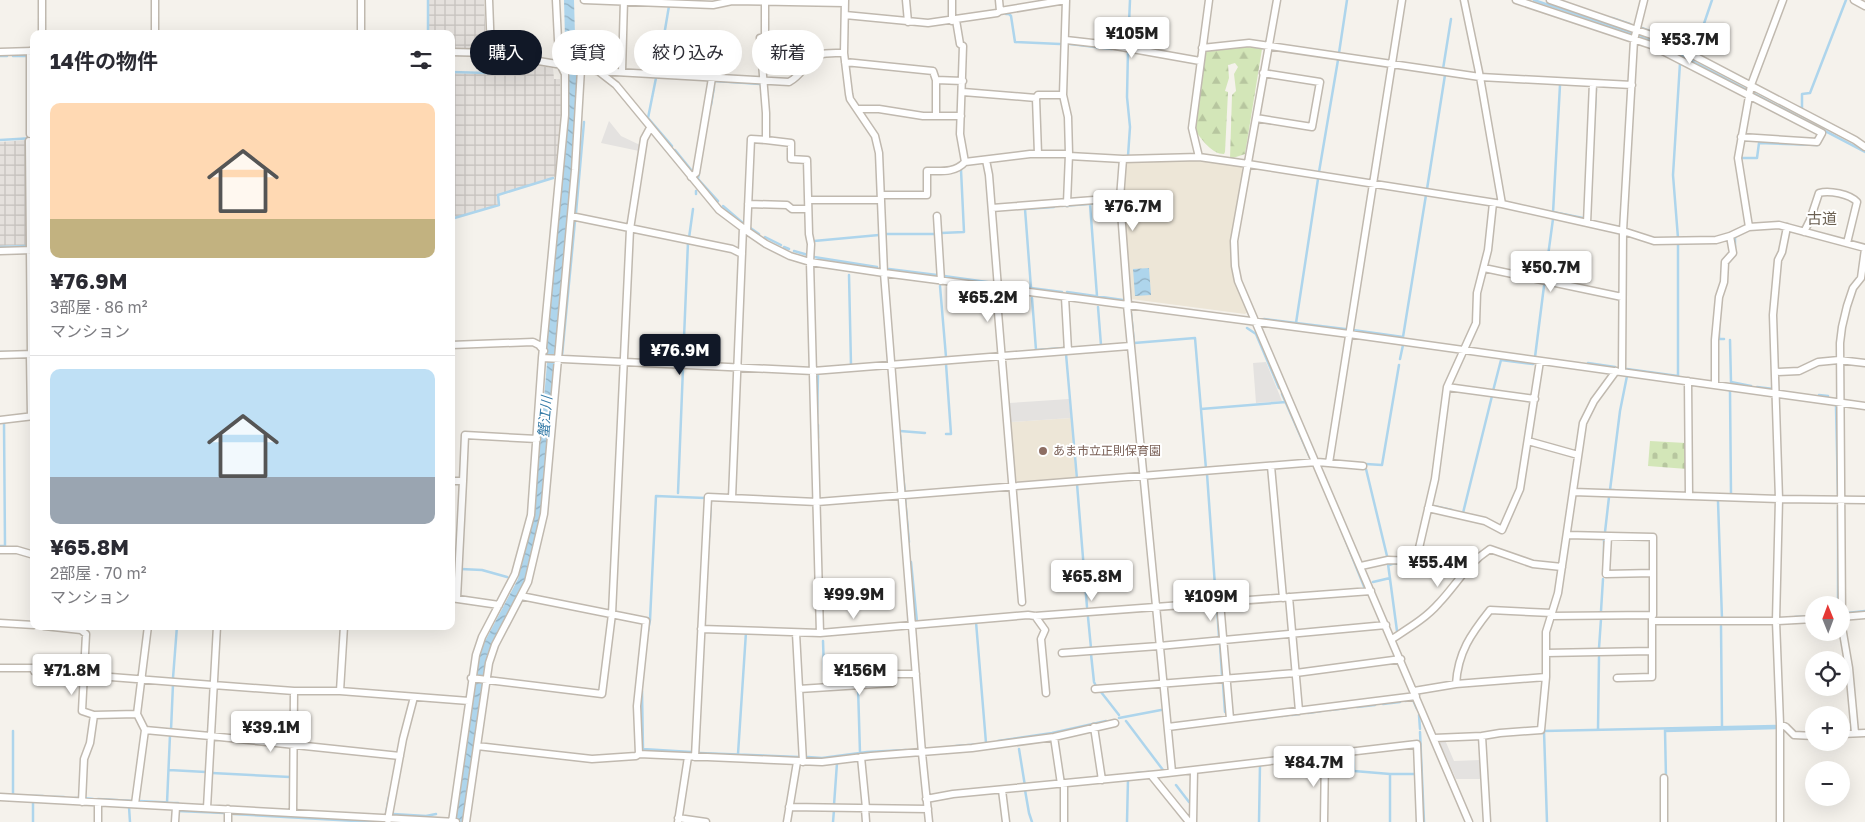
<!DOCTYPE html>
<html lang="ja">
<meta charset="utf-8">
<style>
body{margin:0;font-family:"Golos Text","Noto Sans JP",sans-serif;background:#f7f7f7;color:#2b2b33;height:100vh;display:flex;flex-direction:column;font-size:19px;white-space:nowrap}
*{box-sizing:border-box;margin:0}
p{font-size:16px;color:#7c7c81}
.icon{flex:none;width:28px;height:28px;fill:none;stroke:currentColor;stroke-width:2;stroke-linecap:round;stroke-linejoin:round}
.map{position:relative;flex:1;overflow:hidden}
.details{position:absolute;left:30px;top:30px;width:425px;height:600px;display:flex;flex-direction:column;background:#fff;border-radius:10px;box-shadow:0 5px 20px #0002}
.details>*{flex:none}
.banner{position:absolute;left:470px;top:30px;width:475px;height:45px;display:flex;gap:10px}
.needle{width:32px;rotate:359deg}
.buttons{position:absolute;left:1805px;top:596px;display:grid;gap:10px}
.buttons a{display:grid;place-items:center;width:45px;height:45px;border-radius:50%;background:#fff;box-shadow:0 5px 20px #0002;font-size:25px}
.price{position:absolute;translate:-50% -42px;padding:0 11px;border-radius:5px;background:#fff;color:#222;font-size:16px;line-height:32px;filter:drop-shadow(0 1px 2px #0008)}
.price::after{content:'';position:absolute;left:50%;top:30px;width:15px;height:11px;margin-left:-8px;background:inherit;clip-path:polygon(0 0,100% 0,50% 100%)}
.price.current{background:#111827;color:#fff}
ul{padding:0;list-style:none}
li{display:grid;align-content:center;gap:10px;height:265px;padding:0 20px}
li+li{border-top:1px solid #e1e1e2}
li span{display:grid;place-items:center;height:155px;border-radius:10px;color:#555}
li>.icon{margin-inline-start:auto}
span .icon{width:90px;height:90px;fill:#fffc;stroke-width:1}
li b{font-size:21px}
h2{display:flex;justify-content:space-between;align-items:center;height:60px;padding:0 20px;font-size:21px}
.tag{padding:0 18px;border-radius:22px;background:#fff;box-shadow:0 5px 20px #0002;font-size:18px;line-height:45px}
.tag.current{background:#111827;color:#fff}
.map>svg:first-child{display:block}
</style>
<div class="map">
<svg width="1865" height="822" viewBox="0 0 1865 822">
<defs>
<pattern id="industrial-grid" width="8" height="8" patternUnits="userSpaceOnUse" patternTransform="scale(1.25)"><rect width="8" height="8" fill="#e5e1dd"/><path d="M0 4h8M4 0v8" fill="none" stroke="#c6c2be"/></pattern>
<pattern id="forest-firs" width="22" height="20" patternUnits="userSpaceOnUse" patternTransform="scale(1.25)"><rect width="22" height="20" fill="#d3e6b8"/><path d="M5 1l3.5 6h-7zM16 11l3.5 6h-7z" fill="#b7c69f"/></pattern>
<pattern id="cemetery-stones" width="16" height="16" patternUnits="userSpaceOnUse" patternTransform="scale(1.25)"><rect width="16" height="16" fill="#d3e6b8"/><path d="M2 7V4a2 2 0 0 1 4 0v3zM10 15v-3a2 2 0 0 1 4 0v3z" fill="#b7c69f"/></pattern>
<pattern id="water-waves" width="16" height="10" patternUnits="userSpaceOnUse" patternTransform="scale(1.25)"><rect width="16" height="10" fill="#aed5ec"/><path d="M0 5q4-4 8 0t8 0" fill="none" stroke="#90aec0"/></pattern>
</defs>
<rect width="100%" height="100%" fill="#f5f2ec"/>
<path fill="url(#industrial-grid)" d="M429,0H484L486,46L484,48H451V34H429Z
M490,57L553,68L554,79H560L561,112L557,176L498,195V205L451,218V73L490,74Z
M26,140L27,245L0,246V142Z"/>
<path fill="#ede6d7" d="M1185,160L1240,165L1243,170L1231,247L1249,311L1245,314L1131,299L1124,198L1126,163L1128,161Z
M1071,418L1076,479L1018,484L1015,482L1011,422Z"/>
<path fill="url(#forest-firs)" d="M1248,47L1262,49L1245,154L1230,159L1232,95L1236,91L1234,74L1238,67L1235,63L1228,65L1229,78L1225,91L1228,92L1225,152L1224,154C1212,154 1202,140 1195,130L1205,54L1206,51Z"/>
<path fill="url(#cemetery-stones)" d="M1650,441L1686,443L1687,469L1648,466Z"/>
<path fill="#e4e2e0" d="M609,121L621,136L640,145L639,151L601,143Z
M1266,362L1282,401L1256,403L1253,363Z
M1069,399L1071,418L1011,422L1009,403Z
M1445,740L1454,761L1481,760L1482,779H1456L1439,741Z"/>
<path fill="url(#water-waves)" d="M564,0H574L577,108L542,515L525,580L493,644L464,822H456L478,660L485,641L518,579L534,515L547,363L546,356L567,115Z
M1149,268L1151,295L1135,296L1133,269Z"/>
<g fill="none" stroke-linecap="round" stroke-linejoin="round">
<path stroke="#aed5ec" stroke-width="2.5" d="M428,0V34
M1534,0L1652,40L1865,152
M1006,14H1009L1011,16L1015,42L1060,44
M1612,18L1630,24
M1642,28L1652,32
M1070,44L1112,49
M1128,46L1130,0
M1256,47L1263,48
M1128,50L1127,97L1130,127L1128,156
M1339,53L1347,0
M1694,53L1712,0
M0,56H7
M13,56H26
M1446,69H1443L1451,19
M658,71L669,6
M451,72L488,73V57
M656,78L648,118L672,146
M715,81L760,84
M711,105L714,87
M1799,107L1802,109V94L1810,93L1846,0
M0,140L34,138
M1593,145L1596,89
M675,150L692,171
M1740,160V158H1757L1759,143L1818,145
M1319,172L1338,60
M698,179L699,172
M698,179L718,201
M1427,189L1445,75
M696,194V191
M1090,204L1097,296
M723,206L744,224
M1062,206L1115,202
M1553,212L1583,218
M576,213L584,122
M1553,213L1560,85
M451,219L499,205L498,195L553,178
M749,227L759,234
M941,233L964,232L961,170
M885,234H935V235
M1735,235V247
M765,237L781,245
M689,238L693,209
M1678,238L1673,175L1680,63
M814,241L879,235
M33,246H34
M0,247L26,246
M784,247L789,249
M794,251L808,255
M814,257L877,267
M1729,262L1733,257
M889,269L937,275
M849,275L851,365
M944,276L994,283
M1545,278L1553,219
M1000,284L1062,292
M940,286L946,357
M1031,288L1025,209L1054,207
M1067,292L1123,300
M1032,298L1036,350L1064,348
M1098,307L1101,345
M1131,313L1134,343L1195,338L1206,469
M1264,319L1345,329
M1296,323L1318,179
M1719,326V339H1724
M1247,328L1256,334L1279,388
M1353,330L1403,337L1426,195
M1730,340L1731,382L1751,386
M0,352H11
M1066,354L1077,479
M565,357L562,356L575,221
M1535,357L1544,286
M1400,359L1403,345
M682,362H683L688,242
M1588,363L1615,367
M946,364L951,434H946
M1627,369L1678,376V243
M1757,387L1774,389
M1493,391L1501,360L1533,364
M1282,394L1311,460
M1819,395L1828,396
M1836,407L1838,494
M1201,409L1286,402
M817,420L818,374
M818,425V438
M900,431L925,433
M900,435L901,444
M1366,464L1382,465L1399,365
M902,467L905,493
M1366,469L1387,556
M1207,474L1216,600H1219
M1077,484L1087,607
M1614,490H1610L1620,411L1627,376
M678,493L683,368
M1730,495H1731L1730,391
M905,498L909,542
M1718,501L1722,619
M1433,506L1452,510
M1838,507V605
M1463,513L1492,396
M1339,524L1365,589
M1605,532L1609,497
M709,537L711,501
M0,546H5L4,423
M1604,561V540
M911,562L917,622
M1388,564L1397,631
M1389,565L1395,563L1418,565
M461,569L482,570L507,577
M1373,582L1390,578
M1217,608L1219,637
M1601,611L1603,579
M1847,613L1865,611
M1088,617L1091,648
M1795,617L1814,616
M976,622L986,743
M1721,626L1722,728
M647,636L650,620L656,496L705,498
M823,641L824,671L857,669L858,681
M1220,645L1222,675
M1599,648L1601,619
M1091,654L1094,682L1096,686
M173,678L177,626
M1223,684L1225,712
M858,687L860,753
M642,691L643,749L691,752
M1101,692L1119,715
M1405,701L1413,700L1417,709
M1383,704L1400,702
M1357,707L1375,705
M1330,710L1347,708
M1308,713L1321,711
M1292,715L1299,714
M1419,715L1420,729
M1282,716L1288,715
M1119,718L1161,710
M1259,719L1267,718
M1126,721L1163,770
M171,730L173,684
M1598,730L1599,657
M1665,730L1666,779
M13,731V795H15
M1665,731L1777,728
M1420,732L1424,822
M998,741L1052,733L1106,721
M956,746L983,744
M1019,749L1025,786
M699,753L799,757
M738,754L746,632
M1351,754H1353L1354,771L1390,774V822
M808,757L822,758L867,752L906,750
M169,770L206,772
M212,773L290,777
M1136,773L1149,772
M1390,774H1414
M1176,785L1189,802
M1025,790L1029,813L1032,822
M30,796H43
M50,797H64
M75,798H79
M84,798L93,799
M98,799L133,801
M139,801L178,803
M33,803V822
M167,803L170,735
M834,805L837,763
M129,807L130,822
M178,811L224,813
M233,814L373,822
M386,814L389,797
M393,814L426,816L436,814
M833,822L834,810
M1127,822L1128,779
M1259,822L1260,764
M1547,822L1544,731L1776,726"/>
<g stroke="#c0b9af" stroke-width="9">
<path id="street" d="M42,0V34
M155,0V34
M361,0V34
M489,0L491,53
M584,0L713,5L732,1L845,3
M845,0L844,53L849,94L850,99L875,136L879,153L884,273L922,753L929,822
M906,0L908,22
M952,0V21
M999,0L1000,11
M1066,0L1063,95L1068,117L1069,154L1067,203
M1277,0L1234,241L1235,266L1238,281L1469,822
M1464,0L1480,77L1502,204
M1516,0L1651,45L1822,133L1817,142L1741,137
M1550,0L1660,38L1855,140L1865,147
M1854,0L1865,6
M845,15L928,23L997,13L1000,11L1066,0
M956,20L960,44L963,46L960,134L965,162L1030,154H1069
M1066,40L1110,45L1200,61
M1202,48L1249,43L1480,77L1632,85
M30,51V134
M0,52L33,51
M451,52L491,53L598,71L789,82C803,75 807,59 819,55C826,52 837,53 844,53
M845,62L933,71L936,80L963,81
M581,69L575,170L544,514L528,582L495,645L489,663L477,746L592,759L636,756L639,754
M598,71L616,85L719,210L747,231L766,244L790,256L810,262L884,273L1349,334L1865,406
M622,71L624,0
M963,92L1036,98
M858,109H879L923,116H961
M936,116V80
M1256,118L1312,127L1320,82L1263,73
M766,140L791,143V159L807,160L809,234L811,244L810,262L820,633
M29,141L31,355
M1038,154L1036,98L1038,95H1063
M1069,156L1123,159L1199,157L1248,164L1502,204L1623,231L1654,241L1716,240L1730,236L1749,227L1779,225L1865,248
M1199,157L1192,128L1209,0
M1123,159L1120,198L1128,305
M986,160L989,175L998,288
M691,177L696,173L712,78
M881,195H927V171C941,171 955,173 965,162
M808,200H881
M748,204L787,205L792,209H808
M992,208L1120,198
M571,216L732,249L742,254
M937,216L941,281
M1587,223L1593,83
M1749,227L1738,158L1751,85L1783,0
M747,231L751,139L766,140V113L760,38L765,37V1
M1804,232L1810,220L1819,193C1829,190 1850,194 1857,202L1847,243
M0,251L33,250
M1484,268L1622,297
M996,288L1022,602
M1065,297L1068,351
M1127,305L1172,772
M451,345L533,342L539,345L544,351
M0,355L34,354
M30,355L31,416
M542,358L813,371L1130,346
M1622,372L1623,231L1634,40L1644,0
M1776,372L1799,371L1818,362L1839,360L1865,363
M1688,381L1689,496
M1715,385V340L1719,297L1724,282L1725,262L1733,253L1730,236
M1447,387L1535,399
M0,420L34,416
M1528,441L1578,455
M1329,463L1402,0
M1271,466L1283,598
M451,481H463L465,435L537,439
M1573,492L1779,499L1865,500
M732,498L743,228
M1428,508L1485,521L1502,530L1520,489L1540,361
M1608,536L1606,574L1653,573
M0,550H17L34,555
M1416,561L1435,479L1447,387L1476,323L1477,293L1488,250L1493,203
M1361,566L1388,560L1416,561L1469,565
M521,596L646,621L637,706L639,754L822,762L871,756L972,748L1054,737L1115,723
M1289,597L1299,711
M451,598L499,605
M457,598L463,481
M1220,602L1230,719
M1035,616L1045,630L1041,639L1046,693
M1551,616L1653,615V537L1567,535
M1841,617L1865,615
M1842,617L1840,343L1842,327L1847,306L1853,288L1861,278L1865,249
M1652,621H1776L1814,619
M1841,621L1849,668L1855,733
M0,623L34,625
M44,626L81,630L86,634L82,711L94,715L137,714
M701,629L820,633L1028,615L1035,616L1371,591
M796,633L803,762
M1392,639C1409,628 1426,618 1439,603C1457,584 1467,564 1490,549L1533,564L1562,567
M1062,653L1159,646L1386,625
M1546,653L1651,651
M0,668H33L34,671L213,685L294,691H340L469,701
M471,678L602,694L612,614L630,229L644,139L650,128
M1617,678L1652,677V619
M1456,684C1458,652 1471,634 1490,610L1552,613
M799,689L892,683L893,674H916
M1095,689L1296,673L1401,659
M340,691L344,626
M1414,691L1456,684L1546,677V632L1558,593L1583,423L1594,401L1616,371
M1780,724L1786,727L1794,735L1814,736
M1094,727L1102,780
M1168,727L1416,696
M145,730L210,736L400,756
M1841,734L1865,733
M1482,736L1500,733L1541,730L1546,677
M1054,737L1061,784
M1434,738L1482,736L1487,822
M695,757L708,497L817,502L1317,462L1363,466
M861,757L866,808
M1151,775L1189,822
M1664,778V822
M1064,783V822
M1002,790L1006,822
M0,797L456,822
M926,799L953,794L1159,774L1417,744L1420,822
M82,802L84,759L90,743L94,715
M98,803V822
M135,804L145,730L137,714L148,626
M789,807L928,809
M207,808L217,626
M865,808L866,822
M228,809V822
M293,813L294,691
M678,818L706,822
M388,820L403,739L414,697
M175,822L176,807
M452,822L476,655L482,637L515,574L531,515L542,358L565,115V74L561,66L558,40L556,0
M466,822L477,746
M678,822L688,757
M787,822L797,762
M1193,822L1194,770
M1324,822L1325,755
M1780,822V724L1776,621L1779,499L1773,315L1778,260L1782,252L1787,227"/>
</g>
<use href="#street" stroke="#fff" stroke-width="6"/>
</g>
<circle fill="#8d6e63" stroke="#fff" stroke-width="2" cx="1043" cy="451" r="5"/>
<g text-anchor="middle" stroke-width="4" stroke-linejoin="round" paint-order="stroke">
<g font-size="12" fill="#785e54" stroke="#fff" text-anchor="start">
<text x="1053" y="455">あま市立正則保育園</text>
</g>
<g font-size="14" font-style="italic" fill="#377ca7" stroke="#fff">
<text transform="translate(545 417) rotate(-85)" y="5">蟹江川</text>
</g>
<g font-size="15" fill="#6b6052" stroke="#fff">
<text x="1822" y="224">古道</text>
</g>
</g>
</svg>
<div class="buttons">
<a><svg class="needle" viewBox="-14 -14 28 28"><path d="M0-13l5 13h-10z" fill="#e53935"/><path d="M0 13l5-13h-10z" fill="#7c7c81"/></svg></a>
<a><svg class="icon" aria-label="locate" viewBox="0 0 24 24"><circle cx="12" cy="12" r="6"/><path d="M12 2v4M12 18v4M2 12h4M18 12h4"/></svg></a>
<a>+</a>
<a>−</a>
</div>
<b class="price" style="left:1132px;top:59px">¥105M</b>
<b class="price" style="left:1690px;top:65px">¥53.7M</b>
<b class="price" style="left:1133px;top:232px">¥76.7M</b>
<b class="price" style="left:1551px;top:293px">¥50.7M</b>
<b class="price" style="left:988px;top:323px">¥65.2M</b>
<b class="price current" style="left:680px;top:376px">¥76.9M</b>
<b class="price" style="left:1438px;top:588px">¥55.4M</b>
<b class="price" style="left:1092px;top:602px">¥65.8M</b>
<b class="price" style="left:854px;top:620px">¥99.9M</b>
<b class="price" style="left:1211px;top:622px">¥109M</b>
<b class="price" style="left:72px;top:696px">¥71.8M</b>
<b class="price" style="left:860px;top:696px">¥156M</b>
<b class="price" style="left:271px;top:753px">¥39.1M</b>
<b class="price" style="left:1314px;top:788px">¥84.7M</b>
<div class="banner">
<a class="tag current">購入</a>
<a class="tag">賃貸</a>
<a class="tag">絞り込み</a>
<a class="tag">新着</a>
</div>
<section class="details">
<h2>14件の物件<svg class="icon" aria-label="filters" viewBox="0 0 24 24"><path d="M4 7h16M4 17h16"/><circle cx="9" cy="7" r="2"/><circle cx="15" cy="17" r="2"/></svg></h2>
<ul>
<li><span style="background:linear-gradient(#ffd9b3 75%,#c2b280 0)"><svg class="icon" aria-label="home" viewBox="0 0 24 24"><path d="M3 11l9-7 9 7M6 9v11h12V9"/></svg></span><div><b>¥76.9M</b><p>3部屋 · 86 m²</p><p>マンション</p></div></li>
<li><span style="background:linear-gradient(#bfe0f5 70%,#9aa5b1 0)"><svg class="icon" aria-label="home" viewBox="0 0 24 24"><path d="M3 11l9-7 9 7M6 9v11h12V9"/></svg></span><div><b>¥65.8M</b><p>2部屋 · 70 m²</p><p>マンション</p></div></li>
</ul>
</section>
</div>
